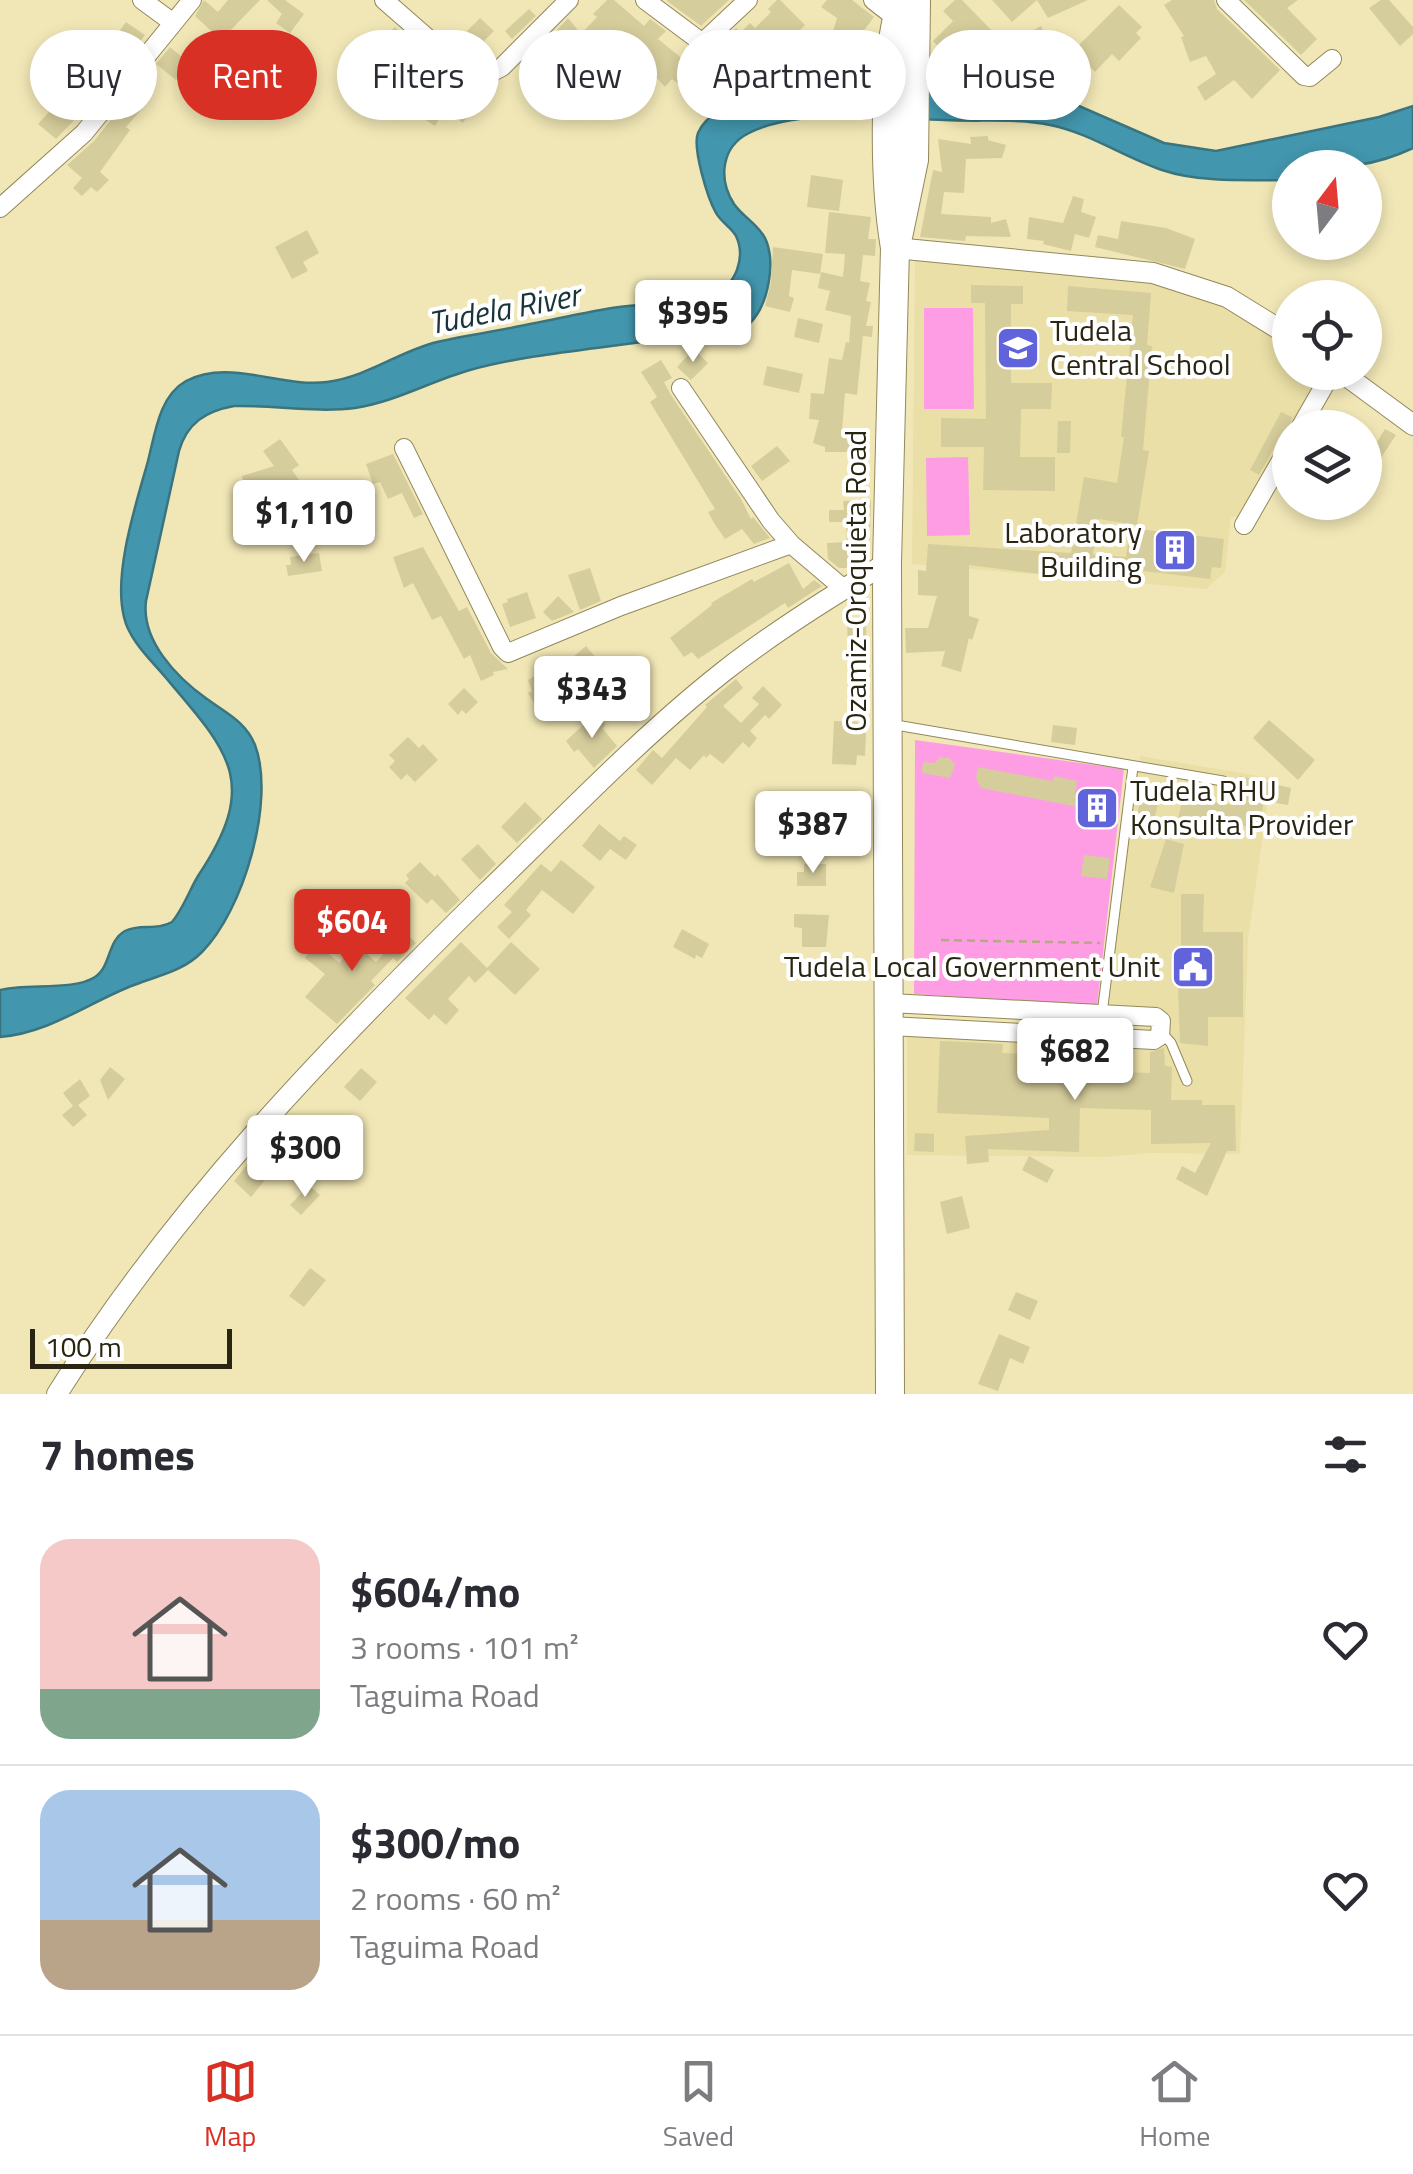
<!DOCTYPE html>
<meta charset="utf-8">
<style>
body{margin:0;font-family:"Titillium Web",sans-serif;background:#f7f7f7;color:#2b2b33;height:100vh;display:flex;flex-direction:column;font-size:38px;white-space:nowrap}
*{box-sizing:border-box;margin:0}
p{font-size:32px;color:#7c7c81}
.icon{flex:none;width:55px;height:55px;fill:none;stroke:currentColor;stroke-width:2;stroke-linecap:round;stroke-linejoin:round}
.map{position:relative;height:1394px;overflow:hidden}
.details{display:flex;flex-direction:column;background:#fff;flex:1}
.details>*{flex:none}
.banner{position:absolute;left:30px;top:30px;width:1355px;height:90px;display:flex;gap:20px}
.needle{width:65px;rotate:16deg}
.fabs{position:absolute;left:1272px;top:150px;display:grid;gap:20px}
.fabs a{display:grid;place-items:center;width:110px;height:110px;border-radius:50%;background:#fff;box-shadow:0 5px 15px #0003;font-size:50px}
.scale{position:absolute;left:30px;bottom:25px;width:202px;box-sizing:border-box;padding-left:10px;border:5px solid #292512;border-top:0;font-size:28px;line-height:35px;white-space:nowrap;color:#292512;-webkit-text-stroke:8px #fff;paint-order:stroke}
.price{position:absolute;translate:-50% -85px;padding:0 22px;border-radius:10px;background:#fff;color:#222;font-size:32px;line-height:65px;filter:drop-shadow(0 2px 5px #0008)}
.price::after{content:'';position:absolute;left:50%;top:60px;width:30px;height:22px;margin-left:-15px;background:inherit;clip-path:polygon(0 0,100% 0,50% 100%)}
.price.on{background:#d93025;color:#fff}
ul{padding:0;list-style:none}
li{display:flex;align-items:center;gap:30px;height:250px;padding:0 40px}
li+li{border-top:2px solid #e1e1e2}
li span{display:grid;place-items:center;flex:none;width:280px;height:200px;border-radius:30px;color:#555}
li>.icon{margin-inline-start:auto}
span .icon{width:120px;height:120px;fill:#fffc;stroke-width:1}
li b{font-size:42px}
h2{display:flex;justify-content:space-between;align-items:center;height:120px;padding:0 40px;font-size:42px}
.chip{padding:0 35px;border-radius:45px;background:#fff;box-shadow:0 5px 15px #0003;font-size:35px;line-height:90px}
.chip.on{background:#d93025;color:#fff}
.dock{display:flex;justify-content:space-around;align-items:center;height:140px;border-top:2px solid #e1e1e2;background:#fff;font-size:28px;color:#7c7c81}
.dock a{display:grid;justify-items:center;gap:5px}
.dock .on{color:#d93025}
.map>svg:first-child{display:block}
</style>
<div class="map">
<svg width="1413" height="1394" viewBox="0 0 1413 1394">
<rect width="100%" height="100%" fill="#f1e7b6"/>
<path fill="#eadfa6" d="M915,258L1129,273L1223,304L1290,343V372L1326,373L1296,427L1290,428V438L1245,518L1231,517L1225,572L1206,589L912,564Z
M1140,756L1271,778L1248,940L1240,1154L1151,1153L1103,1157L907,1155V1033L1101,1039Z"/>
<path fill="#fe9de3" d="M924,308H973L974,409H924Z
M968,457L970,535L927,536L926,458Z
M915,740L1124,769L1097,1006L914,994Z"/>
<path fill="#4296ad" stroke="#3a747e" stroke-width="2.5" d="M858,82L900,92L999,86L1040,89L1164,143L1216,151L1379,117L1413,106V148C1369,169 1338,167 1290,168V180C1250,180 1200,183 1162,170C1123,157 1090,133 1050,125C1014,118 980,122 944,120C888,118 800,107 749,133C721,147 718,179 734,204C743,217 757,223 765,238C776,261 769,304 750,323C722,353 678,338 642,342C585,350 525,355 470,370C431,381 395,402 355,408C315,413 274,405 234,406C206,411 187,423 179,451L146,601C141,640 176,677 207,699C226,713 246,722 255,745C276,801 243,911 202,952C182,972 159,975 134,985C89,1002 50,1033 0,1037V990C26,983 74,991 95,977C111,967 107,941 125,931C140,923 156,931 172,922C183,909 189,891 198,876C260,783 230,753 166,678C151,660 129,640 124,617C113,573 136,504 148,461C155,434 159,396 186,381C229,358 280,388 327,382C366,377 397,353 433,343C460,336 488,333 515,327C549,321 584,312 619,307C654,302 681,306 715,293C736,285 746,257 736,236C731,227 721,222 716,213C708,199 692,148 698,133C716,91 820,84 858,82Z"/>
<path fill="#d6cd9c" d="M204,0L218,12L228,0H260L221,40L195,16Z
M267,0H285L304,14L290,33L276,23L282,14Z
M607,0H614L644,26L650,19L666,31L658,39L689,64L695,57L721,75L702,101L672,79L665,87L641,60L646,54L620,31L596,52L602,58L587,70L578,58L548,84L532,68L562,40L555,32L568,18L581,34L597,17L593,14Z
M729,0L701,26L667,1V0Z
M777,0H780L805,25L783,47L779,42L759,64L745,52L741,56L722,42L736,28L741,32L750,23L755,28L771,12L768,9Z
M827,0H852L874,17L859,37L876,38L873,62L858,60L859,47L831,38L837,18L821,7Z
M955,0H962L997,36L981,51L965,34L946,54L933,41L953,21L943,11Z
M992,0H1037L1012,22Z
M1037,0H1088L1048,18Z
M1172,0H1214L1217,9L1280,70L1252,99L1234,80L1205,101L1197,87L1216,74L1206,56L1190,62L1181,37L1184,36L1164,5Z
M1244,0H1298L1287,8L1317,39L1301,55Z
M1381,0H1389L1413,27V34L1400,46L1369,8Z
M1119,5L1142,27L1136,33L1141,38L1119,61L1112,54L1095,72L1073,51Z
M529,9L536,16L512,39L505,31Z
M480,18L494,31L481,44L467,31Z
M126,22L145,35L104,89L56,139L38,124L49,112L40,103L52,89L59,95L70,82L82,92L104,66L98,61Z
M1041,26L1057,57L1023,74L1007,44Z
M395,27L407,39L401,45L421,63L411,76L441,94L453,77L470,85L460,101L472,110L463,123L445,110L435,126L401,104L406,97L383,77L387,72L368,53Z
M170,47L189,63L176,80L156,64Z
M129,97L142,109L126,127L130,130L100,172L109,180L97,192L91,187L82,196L73,188L82,178L67,165L94,141Z
M988,136V140L1006,145L1002,158L966,159L964,193L944,192L941,214L991,217V223L1006,219L1011,237L966,236L965,241L920,237L933,170L942,172L938,139L971,144L970,137Z
M811,175L843,180L839,211L807,207Z
M1073,196L1084,199L1081,212L1096,217L1089,238L1075,234L1071,251L1043,244L1044,241L1027,239L1029,217L1063,223Z
M829,212L871,217L868,239H876L875,256L863,255L860,281L870,283L866,301L871,302L866,326H873L872,337L863,336L857,395L845,393L842,431H850V452H825V447L813,443L819,420L809,419L811,393L824,394L829,358L842,360L846,342L849,343L851,316L825,310L830,291L818,288L821,272L843,277L845,254L825,253Z
M1121,221L1166,228L1195,239L1185,269L1095,247L1098,235L1118,239Z
M307,230L319,253L303,262L308,271L292,279L275,247Z
M773,247L823,254L820,274L792,270L789,296L794,298L790,312L765,306L771,282Z
M971,285L1023,286V304H1011V383H1052L1051,409H1021L1020,457H1055V491L983,490L984,447H941V418L986,419L985,303H971Z
M1068,286L1151,293L1147,345L1152,346L1143,450L1149,451L1137,525L1099,519L1093,554L1126,557L1130,528L1224,539L1221,568L1212,567L1210,579L1119,568L1118,579L1057,573V576L969,565V616L979,619L972,640L969,638L961,672L941,666L945,651L906,653L905,628H928L937,596L918,595V570L926,571L928,544L1071,553L1084,477L1117,483L1124,437H1121L1133,315L1067,311Z
M798,318L823,324L819,343L794,337Z
M694,349L708,363L691,380L677,367Z
M661,360L672,378L664,382L671,395L741,499L751,519L753,517L770,538L754,544L742,529L725,539L714,523L708,512L715,509L650,402L657,397L641,372Z
M767,366L803,374L799,393L763,385Z
M1281,412L1292,417L1289,433L1279,439L1259,475L1250,470Z
M1058,421H1071L1070,453H1057Z
M1385,429L1396,435L1365,482V448L1371,452Z
M280,439L299,465L292,470L311,497L274,525L259,508L286,484L247,495L242,476L274,466L263,451Z
M777,446L790,461L762,481L751,466Z
M393,454L423,514L414,518L402,493L388,499L380,482L373,484L366,464Z
M871,500L870,540L861,541L862,562L852,568H839L828,559L827,543L847,542L846,522H829V510H844L843,501Z
M423,547L459,611L467,607L491,653L508,669L493,672L494,675L481,681L470,655L464,659L441,616L432,620L413,583L404,588L393,557Z
M319,553L322,571L288,576L286,565H291L290,557Z
M789,563L803,589L814,580L822,586L788,608L785,603L698,659L692,652L684,657L670,638L712,605L711,603L752,579L754,582Z
M590,568L601,601L580,610L568,575Z
M527,592L536,618L510,627L502,604L508,602L507,599Z
M558,596L574,612L552,621L543,612Z
M866,620L867,656H848L847,621Z
M586,646L628,697L601,718L560,668Z
M541,672L552,692L534,703L528,693L532,691L528,680Z
M736,679L743,688L723,706L741,723L759,704L752,698L763,686L782,705L769,719L765,715L750,731L757,738L749,748L743,742L723,764L710,754L706,758L704,755L690,770L676,758L652,785L636,770L653,750L662,758L707,707L705,705Z
M464,688L478,702L466,714L462,710L458,715L448,704Z
M595,714L605,724L603,729L617,746L594,768L578,749L574,752L566,741Z
M1269,720L1315,760L1298,780L1253,738Z
M834,721L858,722L857,733H866L865,756L857,755L856,765L832,764Z
M1053,725L1077,728L1075,745L1051,742Z
M408,737L419,748L423,744L438,760L415,782L407,774L401,780L389,767L395,761L389,755Z
M940,757L949,758L955,765L950,778L922,773L923,762L934,763Z
M978,767L1053,781L1054,776L1077,781L1075,793L1118,800L1115,822L1076,817L1078,807L981,788L976,778Z
M1240,776L1291,788L1288,805L1264,801L1259,829L1217,821L1214,834L1196,830L1198,823L1178,819L1183,796L1233,805Z
M1142,789L1161,792L1154,820L1137,817Z
M525,802L542,819L517,843L501,827Z
M599,824L620,841L624,836L637,845L626,860L610,849L600,861L582,846Z
M1166,839L1184,844L1174,893L1150,887Z
M478,844L496,864L480,880L461,859Z
M1084,855L1110,858L1107,879L1081,876Z
M561,860L595,887L573,914L542,890L526,910L531,915L509,939L497,927L512,912L504,905L541,864L551,872Z
M420,862L435,877L437,874L460,900L446,913L432,899L427,904L405,883L409,879L406,875Z
M804,864H826V886H797V872H804Z
M1181,894H1204L1203,932H1243V1017H1208V1046L1180,1043L1177,959H1181Z
M794,914L829,915L826,947H802V928L794,927Z
M391,919L416,943L397,962L393,958L371,981L375,985L337,1024L305,997L325,974L305,958L316,944L340,963L344,957L352,964L364,951L376,962L393,944L380,931Z
M682,929L709,944L702,958L696,955L695,959L673,947Z
M461,942L487,968L511,942L540,969L515,995L488,970L475,983L469,976L448,999L459,1010L446,1025L434,1014L429,1020L405,998Z
M940,1041L1003,1044L1002,1053L1082,1056V1071H1108V1065L1122,1066V1072L1150,1073V1052L1164,1048L1165,1066L1172,1067L1171,1100H1202V1105H1235L1236,1151H1227L1207,1196L1176,1179L1182,1166L1195,1173L1211,1143L1151,1144V1110L1080,1108L1079,1152L988,1149L989,1162L967,1164L965,1136L1049,1130V1118L937,1113Z
M110,1067L125,1079L108,1100L100,1080Z
M361,1068L377,1082L360,1101L344,1087Z
M80,1079L90,1096L78,1105L87,1115L73,1127L62,1115L73,1106L63,1093Z
M284,1130L301,1142L291,1156L287,1153L251,1197L234,1181L263,1145L269,1151Z
M915,1133L934,1134V1152L914,1151Z
M1029,1156L1054,1170L1047,1183L1022,1170Z
M309,1185L320,1195L301,1215L290,1205Z
M962,1196L970,1228L947,1234L940,1202Z
M310,1268L326,1280L304,1307L289,1296Z
M1016,1292L1038,1301L1030,1320L1008,1310Z
M999,1334L1030,1347L1023,1364L1010,1358L998,1391L978,1384Z"/>
<g fill="none" stroke-linecap="round" stroke-linejoin="round">
<g stroke="#92885a" stroke-width="11">
<path id="service" d="M890,724L1223,781
M1102,1014L1133,767
M1163,1034L1171,1043L1187,1081"/>
</g>
<g stroke="#92885a" stroke-width="20">
<path id="minor" d="M142,0L172,22
M384,0L463,69L483,77L502,67L569,0
M645,0L736,68
M873,0L896,18
M1226,0L1304,76L1310,77L1332,59
M702,43L748,0
M0,208L84,133L192,0
M681,388L771,521L791,544L844,589
M1300,428L1332,372
M404,448L502,647L508,653L621,606L791,544
M1244,525L1290,445
M890,1003L1156,1017L1161,1021L1160,1036L1154,1040L890,1026"/>
</g>
<g stroke="#92885a" stroke-width="22">
<path id="tertiary" d="M895,248L1153,273L1227,297L1290,336
M1341,372L1413,425
M57,1394C174,1207 328,1048 485,894C563,819 638,739 723,672C775,631 831,596 887,563"/>
</g>
<g stroke="#92885a" stroke-width="30">
<path id="trunk" d="M898,237L914,160L916,0
M890,1394L887,563L895,248C884,182 882,63 902,0"/>
</g>
<path stroke="#b2aa82" stroke-width="2.5" stroke-dasharray="8 5" stroke-linecap="butt" d="M941,940L1100,943"/>
<use href="#service" stroke="#fff" stroke-width="9"/>
<use href="#minor" stroke="#fff" stroke-width="18"/>
<use href="#tertiary" stroke="#fff" stroke-width="20"/>
<use href="#trunk" stroke="#fff" stroke-width="28"/>
</g>
<defs>
<g id="school-square" transform="scale(2.25)"><rect x="-9" y="-9" width="18" height="18" rx="4" fill="#6163db" stroke="#fff"/><path d="M0-5L7-2L0 1L-7-2ZM-4 1L0 2.5L4 1V4Q0 6-4 4Z" fill="#fff"/></g>
<g id="building-square" transform="scale(2.25)"><rect x="-9" y="-9" width="18" height="18" rx="4" fill="#6163db" stroke="#fff"/><path d="M-4-6H4V6H1V3H-1V6H-4ZM-2.5-4.3h1.7v1.8h-1.7ZM.8-4.3h1.7v1.8H.8ZM-2.5-1h1.7V.8h-1.7ZM.8-1h1.7V.8H.8Z" fill="#fff"/></g>
<g id="civic-square" transform="scale(2.25)"><rect x="-9" y="-9" width="18" height="18" rx="4" fill="#6163db" stroke="#fff"/><path d="M-.6-6.5H3V-4.5H.6V-3L4-1V1h2V6H-6V1h2V-1L-.6-3ZM-1.2 2.5V6h2.4V2.5Z" fill="#fff"/></g>
</defs>
<g fill-rule="evenodd">
<use href="#school-square" x="1018" y="348"/>
<use href="#building-square" x="1175" y="550"/>
<use href="#building-square" x="1097" y="808"/>
<use href="#civic-square" x="1193" y="967"/>
</g>
<g text-anchor="middle" stroke-width="8" stroke-linejoin="round" paint-order="stroke">
<g font-size="30" fill="#292512" stroke="#fff" text-anchor="start">
<text x="1050" y="341">Tudela<tspan x="1050" dy="34">Central School</tspan></text>
<text x="1142" y="543" text-anchor="end">Laboratory<tspan x="1142" dy="34">Building</tspan></text>
<text x="1130" y="801">Tudela RHU<tspan x="1130" dy="34">Konsulta Provider</tspan></text>
<text x="1160" y="977" text-anchor="end">Tudela Local Government Unit</text>
</g>
<g font-size="30" fill="#292512" stroke="#fff">
<text transform="translate(856 581) rotate(-90)" y="10">Ozamiz-Oroquieta Road</text>
</g>
<g font-size="32" font-style="italic" fill="#1a343c" stroke="#fff">
<text transform="translate(504 309) rotate(-11)" y="11">Tudela River</text>
</g>
</g>
</svg>
<div class="fabs">
<a><svg class="needle" viewBox="-14 -14 28 28"><path d="M0-13l5 13h-10z" fill="#e53935"/><path d="M0 13l5-13h-10z" fill="#7c7c81"/></svg></a>
<a><svg class="icon" aria-label="locate" viewBox="0 0 24 24"><circle cx="12" cy="12" r="6"/><path d="M12 2v4M12 18v4M2 12h4M18 12h4"/></svg></a>
<a><svg class="icon" aria-label="layers" viewBox="0 0 24 24"><path d="M12 4l9 5-9 5-9-5zM3 14l9 5 9-5"/></svg></a>
</div>
<div class="scale">100 m</div>
<b class="price" style="left:693px;top:365px">$395</b>
<b class="price" style="left:304px;top:565px">$1,110</b>
<b class="price" style="left:592px;top:741px">$343</b>
<b class="price" style="left:813px;top:876px">$387</b>
<b class="price on" style="left:352px;top:974px">$604</b>
<b class="price" style="left:1075px;top:1103px">$682</b>
<b class="price" style="left:305px;top:1200px">$300</b>
<div class="banner">
<a class="chip">Buy</a>
<a class="chip on">Rent</a>
<a class="chip">Filters</a>
<a class="chip">New</a>
<a class="chip">Apartment</a>
<a class="chip">House</a>
</div>
</div>
<section class="details">
<h2>7 homes<svg class="icon" aria-label="filters" viewBox="0 0 24 24"><path d="M4 7h16M4 17h16"/><circle cx="9" cy="7" r="2"/><circle cx="15" cy="17" r="2"/></svg></h2>
<ul>
<li><span style="background:linear-gradient(#f6c9c9 75%,#7fa58c 0)"><svg class="icon" aria-label="home" viewBox="0 0 24 24"><path d="M3 11l9-7 9 7M6 9v11h12V9"/></svg></span><div><b>$604/mo</b><p>3 rooms · 101 m²</p><p>Taguima Road</p></div><svg class="icon" aria-label="heart" viewBox="0 0 24 24"><path d="M12 20l-8-8c-3-5 5-10 8-4 3-6 11-1 8 4z"/></svg></li>
<li><span style="background:linear-gradient(#a9c7e8 65%,#b9a48a 0)"><svg class="icon" aria-label="home" viewBox="0 0 24 24"><path d="M3 11l9-7 9 7M6 9v11h12V9"/></svg></span><div><b>$300/mo</b><p>2 rooms · 60 m²</p><p>Taguima Road</p></div><svg class="icon" aria-label="heart" viewBox="0 0 24 24"><path d="M12 20l-8-8c-3-5 5-10 8-4 3-6 11-1 8 4z"/></svg></li>
</ul>
</section>
<nav class="dock">
<a class="on"><svg class="icon" aria-label="map" viewBox="0 0 24 24"><path d="M3 6l6-2 6 2 6-2v14l-6 2-6-2-6 2zM9 4v14M15 6v14"/></svg>Map</a>
<a><svg class="icon" aria-label="saved" viewBox="0 0 24 24"><path d="M7 4h10v16l-5-4-5 4z"/></svg>Saved</a>
<a><svg class="icon" aria-label="home" viewBox="0 0 24 24"><path d="M3 11l9-7 9 7M6 9v11h12V9"/></svg>Home</a>
</nav>
